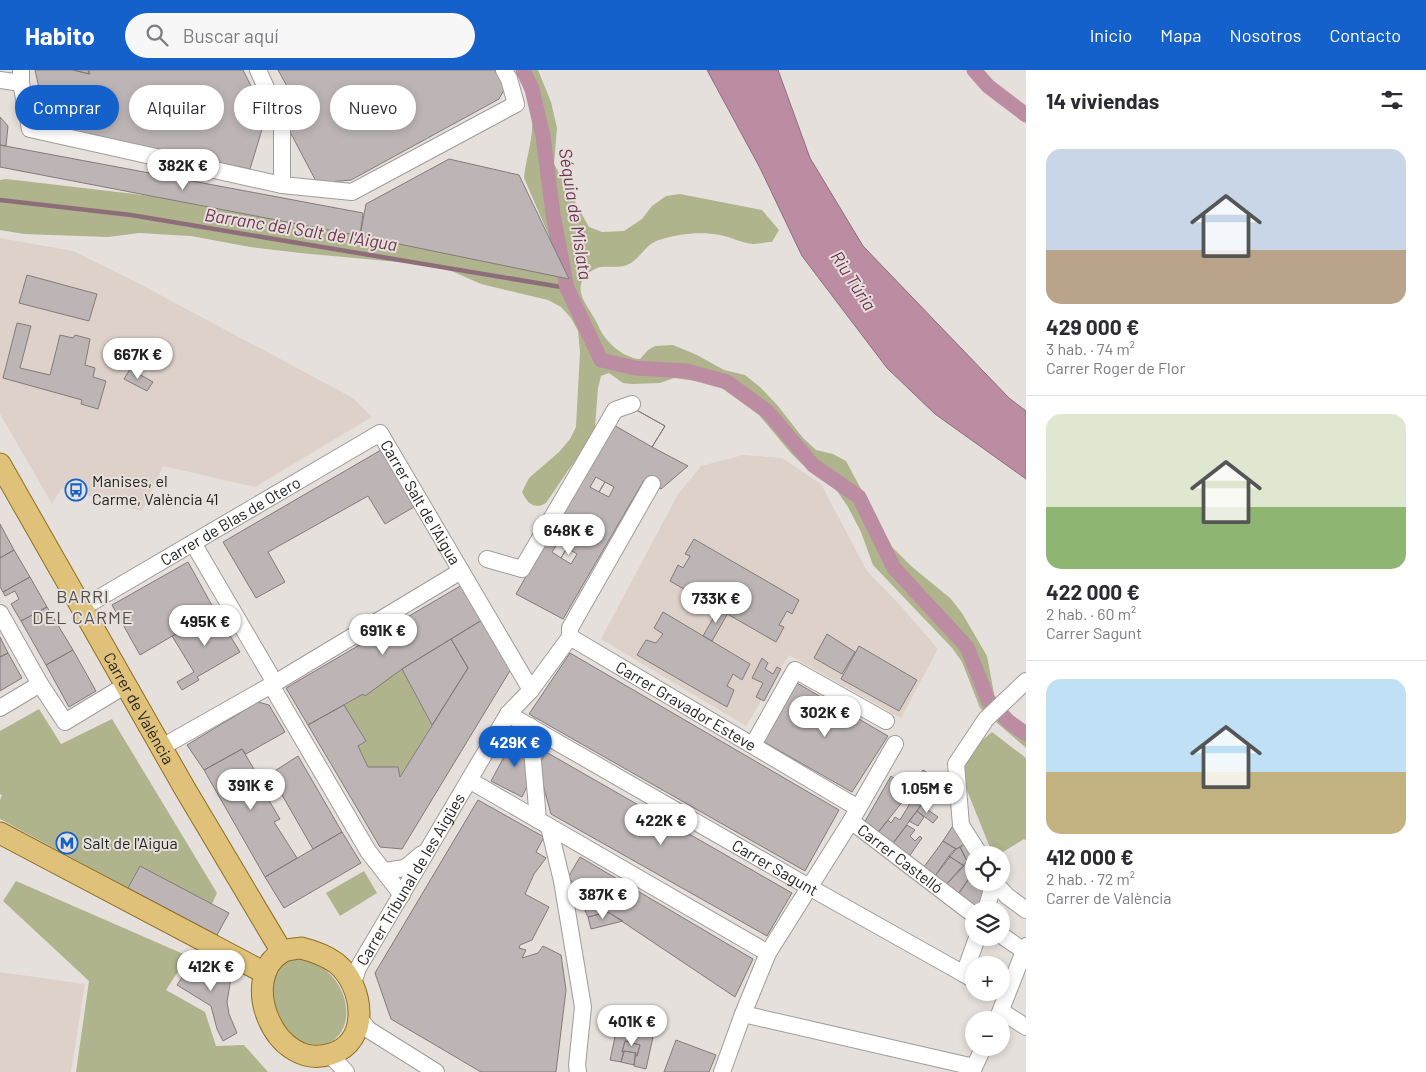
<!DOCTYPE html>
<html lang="es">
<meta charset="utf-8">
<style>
body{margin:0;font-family:Barlow,sans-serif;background:#f7f7f7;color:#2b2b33;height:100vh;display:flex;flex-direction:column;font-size:19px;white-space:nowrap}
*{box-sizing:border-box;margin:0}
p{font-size:16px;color:#7c7c81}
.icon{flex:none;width:28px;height:28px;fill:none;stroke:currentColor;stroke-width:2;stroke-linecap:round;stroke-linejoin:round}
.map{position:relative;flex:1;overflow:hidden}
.drawer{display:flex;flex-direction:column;background:#fff;width:400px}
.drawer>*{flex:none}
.hud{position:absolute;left:15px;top:15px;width:475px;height:45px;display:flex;gap:10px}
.fabs{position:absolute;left:965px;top:776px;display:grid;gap:10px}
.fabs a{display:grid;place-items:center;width:45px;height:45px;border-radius:50%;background:#fff;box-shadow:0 2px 8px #0003;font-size:25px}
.price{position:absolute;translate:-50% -42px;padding:0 11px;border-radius:18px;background:#fff;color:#222;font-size:16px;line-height:32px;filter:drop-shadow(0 1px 2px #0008)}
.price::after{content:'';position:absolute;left:50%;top:30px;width:15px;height:11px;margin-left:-8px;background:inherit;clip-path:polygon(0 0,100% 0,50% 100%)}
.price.on{background:#1561cb;color:#fff}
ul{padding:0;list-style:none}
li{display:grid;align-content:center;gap:10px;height:265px;padding:0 20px}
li+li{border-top:1px solid #e1e1e2}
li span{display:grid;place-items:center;height:155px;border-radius:15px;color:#555}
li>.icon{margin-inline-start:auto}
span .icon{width:90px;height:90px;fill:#fffc;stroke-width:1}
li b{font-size:21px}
h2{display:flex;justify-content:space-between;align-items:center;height:60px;padding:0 20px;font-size:21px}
.chip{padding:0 18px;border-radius:22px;background:#fff;box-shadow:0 2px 8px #0003;font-size:18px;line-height:45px}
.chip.on{background:#1561cb;color:#fff}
header{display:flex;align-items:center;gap:30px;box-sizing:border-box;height:70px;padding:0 25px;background:#1561cb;color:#fff}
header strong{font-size:24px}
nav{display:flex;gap:28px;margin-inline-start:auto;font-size:18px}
.search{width:350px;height:45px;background:#f7f7f7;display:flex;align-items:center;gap:12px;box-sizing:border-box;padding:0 18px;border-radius:28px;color:#7c7c81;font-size:19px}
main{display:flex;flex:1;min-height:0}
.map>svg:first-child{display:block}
</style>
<header>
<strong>Habito</strong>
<div class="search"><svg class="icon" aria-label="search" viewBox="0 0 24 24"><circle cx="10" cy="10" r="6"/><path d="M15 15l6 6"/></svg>Buscar aquí</div>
<nav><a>Inicio</a><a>Mapa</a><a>Nosotros</a><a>Contacto</a></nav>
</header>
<main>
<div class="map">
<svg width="1026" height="1002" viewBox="0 0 1026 1002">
<rect width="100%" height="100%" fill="#e6e0dc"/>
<path fill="#ded1ca" d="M0,168L73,181L136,212L353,328L372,347L255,417L163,396L142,441L62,418L52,434L0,344Z
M743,385L782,388L821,414L867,501L900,535L938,579L901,648L789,585L746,656L601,569L678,424L701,396Z
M0,902L85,914L71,1002H0Z"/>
<path fill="#afb48c" d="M517,0H538L551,32L557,58L554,94L589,157L602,162L624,161L642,149L652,136L666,126L680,124L762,140L779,160L772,172C766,172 759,174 753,174C742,173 731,167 720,165C700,161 678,164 659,170C645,174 640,190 627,195C618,198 610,196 600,197C596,198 591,201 587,204C570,221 591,239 598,255C604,271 623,288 640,289L648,280L655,276L673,275L697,285L724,300L745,305L760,317L778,336L803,368L816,380L833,384L846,391L892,477L911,496L950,528L962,543L987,586L995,629L1000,636L1026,657V678L980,638L962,592L953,579L873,495L861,462L848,437L837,421L823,408L802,394L790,382L759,345L716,314L674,308L660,313L632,314L623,313L609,303L601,306L598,318L595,357L590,371L569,399L546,433C534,440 527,433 522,422L529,408L559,382L570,369L576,357L580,282L578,261L571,248L561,237L548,230L481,214L454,202L431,195L300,183L250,177L191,166L139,163L108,167L24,164L0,160V110L6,109L169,128L300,155L565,203L524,108C525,95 529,82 531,69C535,44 528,22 517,0Z
M402,599L432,655L400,707L368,697L358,676L365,671L344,635Z
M39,639L61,674L112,649L217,823L212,834L140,797L128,818L0,749V730L2,725L0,724V661Z
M992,662L1026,688V770L1024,769L998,785H993L964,713L965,685Z
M364,801L377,823L340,846L326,823Z
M16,811L188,886L166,920L205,942L216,976L244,975L268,1002H76L89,911L3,831Z
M295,889C324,889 350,918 346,948C345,955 342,963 336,968C317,984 289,969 278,950C268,929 268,896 295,889Z"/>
<path fill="#bc8da2" stroke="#8e6d7b" d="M707,0H778L810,88L863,176L1009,328L1026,341V409L935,344L887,298L802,186L760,98Z"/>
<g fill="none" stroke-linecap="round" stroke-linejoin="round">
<path stroke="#8e6d7b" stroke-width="4.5" d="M0,130L131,145L567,218"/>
<path stroke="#bc8da2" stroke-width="15" d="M523,0L532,19L543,66L553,144L567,218L601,290L635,298L687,301L727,312L768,342L813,395L859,427L894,498L967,577L988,630L1008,651L1026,664
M974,0L988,16L1026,45"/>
</g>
<path fill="#bdb5b5" stroke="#827b7b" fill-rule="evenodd" d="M35,0H73L90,4L89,0H243L252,18L263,56L250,99L48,59Z
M73,0H88L89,4Z
M278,0H495L505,18L499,29L351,110L317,113L289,60L307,52Z
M0,47L8,56L6,76L0,75Z
M0,75L363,143L360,166L0,97Z
M449,89L519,105L569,209L360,166L366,134Z
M27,205L97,224L89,251L19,233Z
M17,253L31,256L20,298L50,305L60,265L73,268L75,265L90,269L85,295L95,298L93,307L106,311L98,339L81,334L82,330L3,308Z
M130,299L153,312L147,321L124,309Z
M624,333L665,356L652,377L688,396L661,419L644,410L563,549L516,524ZM596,407L605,412L599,422L590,417ZM558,473L567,478L561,488L552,482Z
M624,333L665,356L652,377L612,354Z
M381,380L414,437L385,454L368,426L268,482L285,512L256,528L223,472Z
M605,412L614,417L609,427L599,422Z
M0,454L14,480L0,488Z
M694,469L799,530L792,544L787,541L779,555L784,557L776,572L670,511L678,495L683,498L690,486L685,484Z
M567,478L577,484L571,494L561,488Z
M14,480L30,507L3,522L0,517V488Z
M188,492L215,541L140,585L112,535Z
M30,507L47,537L21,551L11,534L19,529L15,521L5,526L3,522Z
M462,515L482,550L402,599L365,626L363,624L308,655L286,618Z
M47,537L73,580L46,595L21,551Z
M719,538L728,543L712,571L703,566Z
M215,541L240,582L197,607L199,610L182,620L177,612L194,602L172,566Z
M663,542L750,594L742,610L733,604L727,616L734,620L727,637L637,585L646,570L656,573L663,564L654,558Z
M482,550L511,599L402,779L380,777L308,655L344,635L366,671L358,676L368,697H398L400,707L468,598L451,569Z
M827,564L855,582L842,604L814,588Z
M0,567L8,583L0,587Z
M451,569L468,598L432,655L402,599Z
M859,576L917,610L899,641L841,609Z
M73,580L96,621L69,637L46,595Z
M8,583L22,608L0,621V587Z
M570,583L839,740L805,801L529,644Z
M762,588L768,593L765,599L773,604L777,597L781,599L764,631L756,627L763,613L752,608Z
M797,613L888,666L852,722L764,672Z
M258,632L269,635L285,662L246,684L242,679L204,700L187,675Z
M517,663L527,671L531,708L522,727L491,711Z
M242,679L260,709L258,712L280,749L274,752L297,788L265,807L204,700Z
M546,682L792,823L767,866L551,744L538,696Z
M298,686L342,762L313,779L270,704Z
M923,700L939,711L891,776L876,765L888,750L891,753L895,747L900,750L915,725L909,720Z
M891,706L911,721L876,765L863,755Z
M478,730L544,767L536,782L546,788L534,804L525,824L549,837L532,870L520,875L519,878L526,880L522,888L538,883L543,876L561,885L566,920L556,1002H481L391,949L375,903Z
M921,735L938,747L933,753L917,741Z
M917,741L924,747L918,756L909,751Z
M956,751L969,772L956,779L943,771Z
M907,755L915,760L910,766L915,771L920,766L922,768L908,788L891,776Z
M342,762L361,793L284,838L265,807Z
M943,771L956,779L932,810L921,801Z
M966,773L974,787L967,791L960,777Z
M960,777L967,791L964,796L949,786L953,781Z
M949,786L964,796L943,818L932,810Z
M580,787L753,889L735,927L608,842L588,847L569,806Z
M974,787V802L956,827L943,818L967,791Z
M140,796L229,843L217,865L128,818Z
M972,804L974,812L984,814L979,840L957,826Z
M608,842L623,851L591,859L588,847Z
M197,885L231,908L227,932L229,944L237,963L223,971L217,959L211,936L177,915Z
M617,958L653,967L646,999L634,996L635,985L637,986L640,975L625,971L622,982H624L621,992L610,990Z
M676,970L716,985L709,1002H664Z
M625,971L640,975L637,986L635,985L636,983L624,981L622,982Z
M624,981L636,983L634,995L621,992Z"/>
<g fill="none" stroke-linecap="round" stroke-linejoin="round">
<g stroke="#a19b97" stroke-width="18">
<g id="minor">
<path d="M21,0V13L30,59L282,115L352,122L516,34L509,9L504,0"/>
<path d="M258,0L282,53V115"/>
<path d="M0,10L21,13"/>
<path d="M193,473L275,613"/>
<path d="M487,489L522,499L615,340L632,334"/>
<path id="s1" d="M82,538L380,363L531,620"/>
<path d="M0,543L40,614L65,652L126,615"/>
<path id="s2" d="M570,567L858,738"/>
<path d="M570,567V558L652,414"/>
<path d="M271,615L368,781L402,825"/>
<path d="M0,638L40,614"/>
<path id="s3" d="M508,644L809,817L964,904"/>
<path d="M530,656L538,750"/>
<path d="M753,675L795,600L886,651"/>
<path d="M162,677L275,613L461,501"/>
<path d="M469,710L768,883"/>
<path id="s4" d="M851,751L974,845"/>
<path d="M549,757L562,811L583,937L577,995L578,1002"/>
<path d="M980,785L961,755L956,694L986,649L1026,611"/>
<path d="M385,801L405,798L422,784"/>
<path d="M994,812L1007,826L1026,840"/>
<path d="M986,840L994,812"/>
<path d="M1001,865L1024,881"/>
<path d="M974,910L964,904L977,868"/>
<path id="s5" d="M352,916L358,898L508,644L531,620L570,567"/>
<path d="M1001,941L1026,957"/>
<path d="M743,944L974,997"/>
<path d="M359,948L369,960L436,1002"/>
<path d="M997,950L1026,876"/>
<path d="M327,986L334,989L346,1002"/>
<path d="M722,1002L743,944L768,883L851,751L895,674"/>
<path d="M972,1002L983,978"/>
</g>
</g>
<g stroke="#8f6e20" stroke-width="23">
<g id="major">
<path id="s6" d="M0,394L185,719L282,882"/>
<path d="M0,763L265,903"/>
<path d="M301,878C313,881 325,885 336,893C364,915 371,972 331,984C274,1002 238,908 282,882C287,879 295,879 301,878Z"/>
</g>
</g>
<use href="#minor" stroke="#fff" stroke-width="16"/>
<use href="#major" stroke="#dfc179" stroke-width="21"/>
</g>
<defs>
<g id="bus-ring" transform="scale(1.125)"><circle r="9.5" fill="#e6e0dc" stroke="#1561cb" stroke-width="1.5"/><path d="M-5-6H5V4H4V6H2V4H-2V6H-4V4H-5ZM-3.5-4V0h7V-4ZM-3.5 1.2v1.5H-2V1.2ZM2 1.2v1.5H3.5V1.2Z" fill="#1561cb"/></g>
<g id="metro-ring" transform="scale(1.125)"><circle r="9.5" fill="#e6e0dc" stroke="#1561cb" stroke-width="1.5"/><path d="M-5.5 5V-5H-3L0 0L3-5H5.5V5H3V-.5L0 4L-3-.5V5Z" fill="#1561cb"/></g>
</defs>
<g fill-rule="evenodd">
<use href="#bus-ring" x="76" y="420"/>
<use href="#metro-ring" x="67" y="773"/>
</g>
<g text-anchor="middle" stroke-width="4" stroke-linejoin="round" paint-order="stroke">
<g font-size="16" fill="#242221" stroke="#e6e0dc" text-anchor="start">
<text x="92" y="417">Manises, el<tspan x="92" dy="18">Carme, València 41</tspan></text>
<text x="83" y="779">Salt de l'Aigua</text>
</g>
<g font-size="16" fill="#242221" stroke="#e6e0dc">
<text dy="6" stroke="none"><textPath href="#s1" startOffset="426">Carrer Salt de l'Aigua</textPath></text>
<text dy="6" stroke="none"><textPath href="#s1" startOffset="172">Carrer de Blas de Otero</textPath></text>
<text dy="6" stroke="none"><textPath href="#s2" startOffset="135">Carrer Gravador Esteve</textPath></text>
<text dy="6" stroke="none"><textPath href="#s6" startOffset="281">Carrer de València</textPath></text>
<text dy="6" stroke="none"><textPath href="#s4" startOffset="62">Carrer Castelló</textPath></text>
<text dy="6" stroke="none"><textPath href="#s3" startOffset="308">Carrer Sagunt</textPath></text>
<text dy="6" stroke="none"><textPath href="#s5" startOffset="122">Carrer Tribunal de les Aigües</textPath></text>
</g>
<g font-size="18" font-style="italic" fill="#703351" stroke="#e6e0dc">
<text transform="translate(575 144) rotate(81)" y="6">Séquia de Mislata</text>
<text transform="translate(301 160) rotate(9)" y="6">Barranc del Salt de l'Aigua</text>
<text transform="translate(853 211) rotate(57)" y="6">Riu Túria</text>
</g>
<g font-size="18" letter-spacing="1" fill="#544f4c" stroke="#e6e0dc">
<text x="83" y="533">BARRI<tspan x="83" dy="21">DEL CARME</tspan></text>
</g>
</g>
</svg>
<div class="fabs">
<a><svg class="icon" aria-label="locate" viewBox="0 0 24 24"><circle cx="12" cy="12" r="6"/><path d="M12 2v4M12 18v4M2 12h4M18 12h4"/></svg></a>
<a><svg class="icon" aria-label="layers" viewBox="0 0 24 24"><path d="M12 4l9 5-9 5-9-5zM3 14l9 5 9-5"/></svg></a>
<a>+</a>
<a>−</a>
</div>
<b class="price" style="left:183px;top:121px">382K €</b>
<b class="price" style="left:138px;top:310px">667K €</b>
<b class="price" style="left:569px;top:486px">648K €</b>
<b class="price" style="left:716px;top:554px">733K €</b>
<b class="price" style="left:205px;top:577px">495K €</b>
<b class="price" style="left:383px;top:586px">691K €</b>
<b class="price" style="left:825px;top:668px">302K €</b>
<b class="price on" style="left:515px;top:698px">429K €</b>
<b class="price" style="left:251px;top:741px">391K €</b>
<b class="price" style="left:927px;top:744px">1.05M €</b>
<b class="price" style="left:661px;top:776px">422K €</b>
<b class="price" style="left:603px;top:850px">387K €</b>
<b class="price" style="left:211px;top:922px">412K €</b>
<b class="price" style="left:632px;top:977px">401K €</b>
<div class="hud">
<a class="chip on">Comprar</a>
<a class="chip">Alquilar</a>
<a class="chip">Filtros</a>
<a class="chip">Nuevo</a>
</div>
</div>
<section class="drawer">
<h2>14 viviendas<svg class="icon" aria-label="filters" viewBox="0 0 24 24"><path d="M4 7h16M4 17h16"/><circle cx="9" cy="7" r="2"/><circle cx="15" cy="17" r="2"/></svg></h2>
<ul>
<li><span style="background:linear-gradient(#c9d6e8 65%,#b9a48a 0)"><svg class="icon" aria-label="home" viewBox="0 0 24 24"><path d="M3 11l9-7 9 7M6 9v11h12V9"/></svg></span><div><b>429 000 €</b><p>3 hab. · 74 m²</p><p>Carrer Roger de Flor</p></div></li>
<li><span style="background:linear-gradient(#dfe7d0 60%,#8fb573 0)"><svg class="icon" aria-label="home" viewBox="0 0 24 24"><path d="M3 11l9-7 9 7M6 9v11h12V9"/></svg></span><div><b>422 000 €</b><p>2 hab. · 60 m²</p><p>Carrer Sagunt</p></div></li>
<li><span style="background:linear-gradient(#bfe0f5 60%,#c2b280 0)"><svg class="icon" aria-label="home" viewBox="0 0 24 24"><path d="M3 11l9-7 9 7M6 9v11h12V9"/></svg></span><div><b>412 000 €</b><p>2 hab. · 72 m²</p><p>Carrer de València</p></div></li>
</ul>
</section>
</main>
